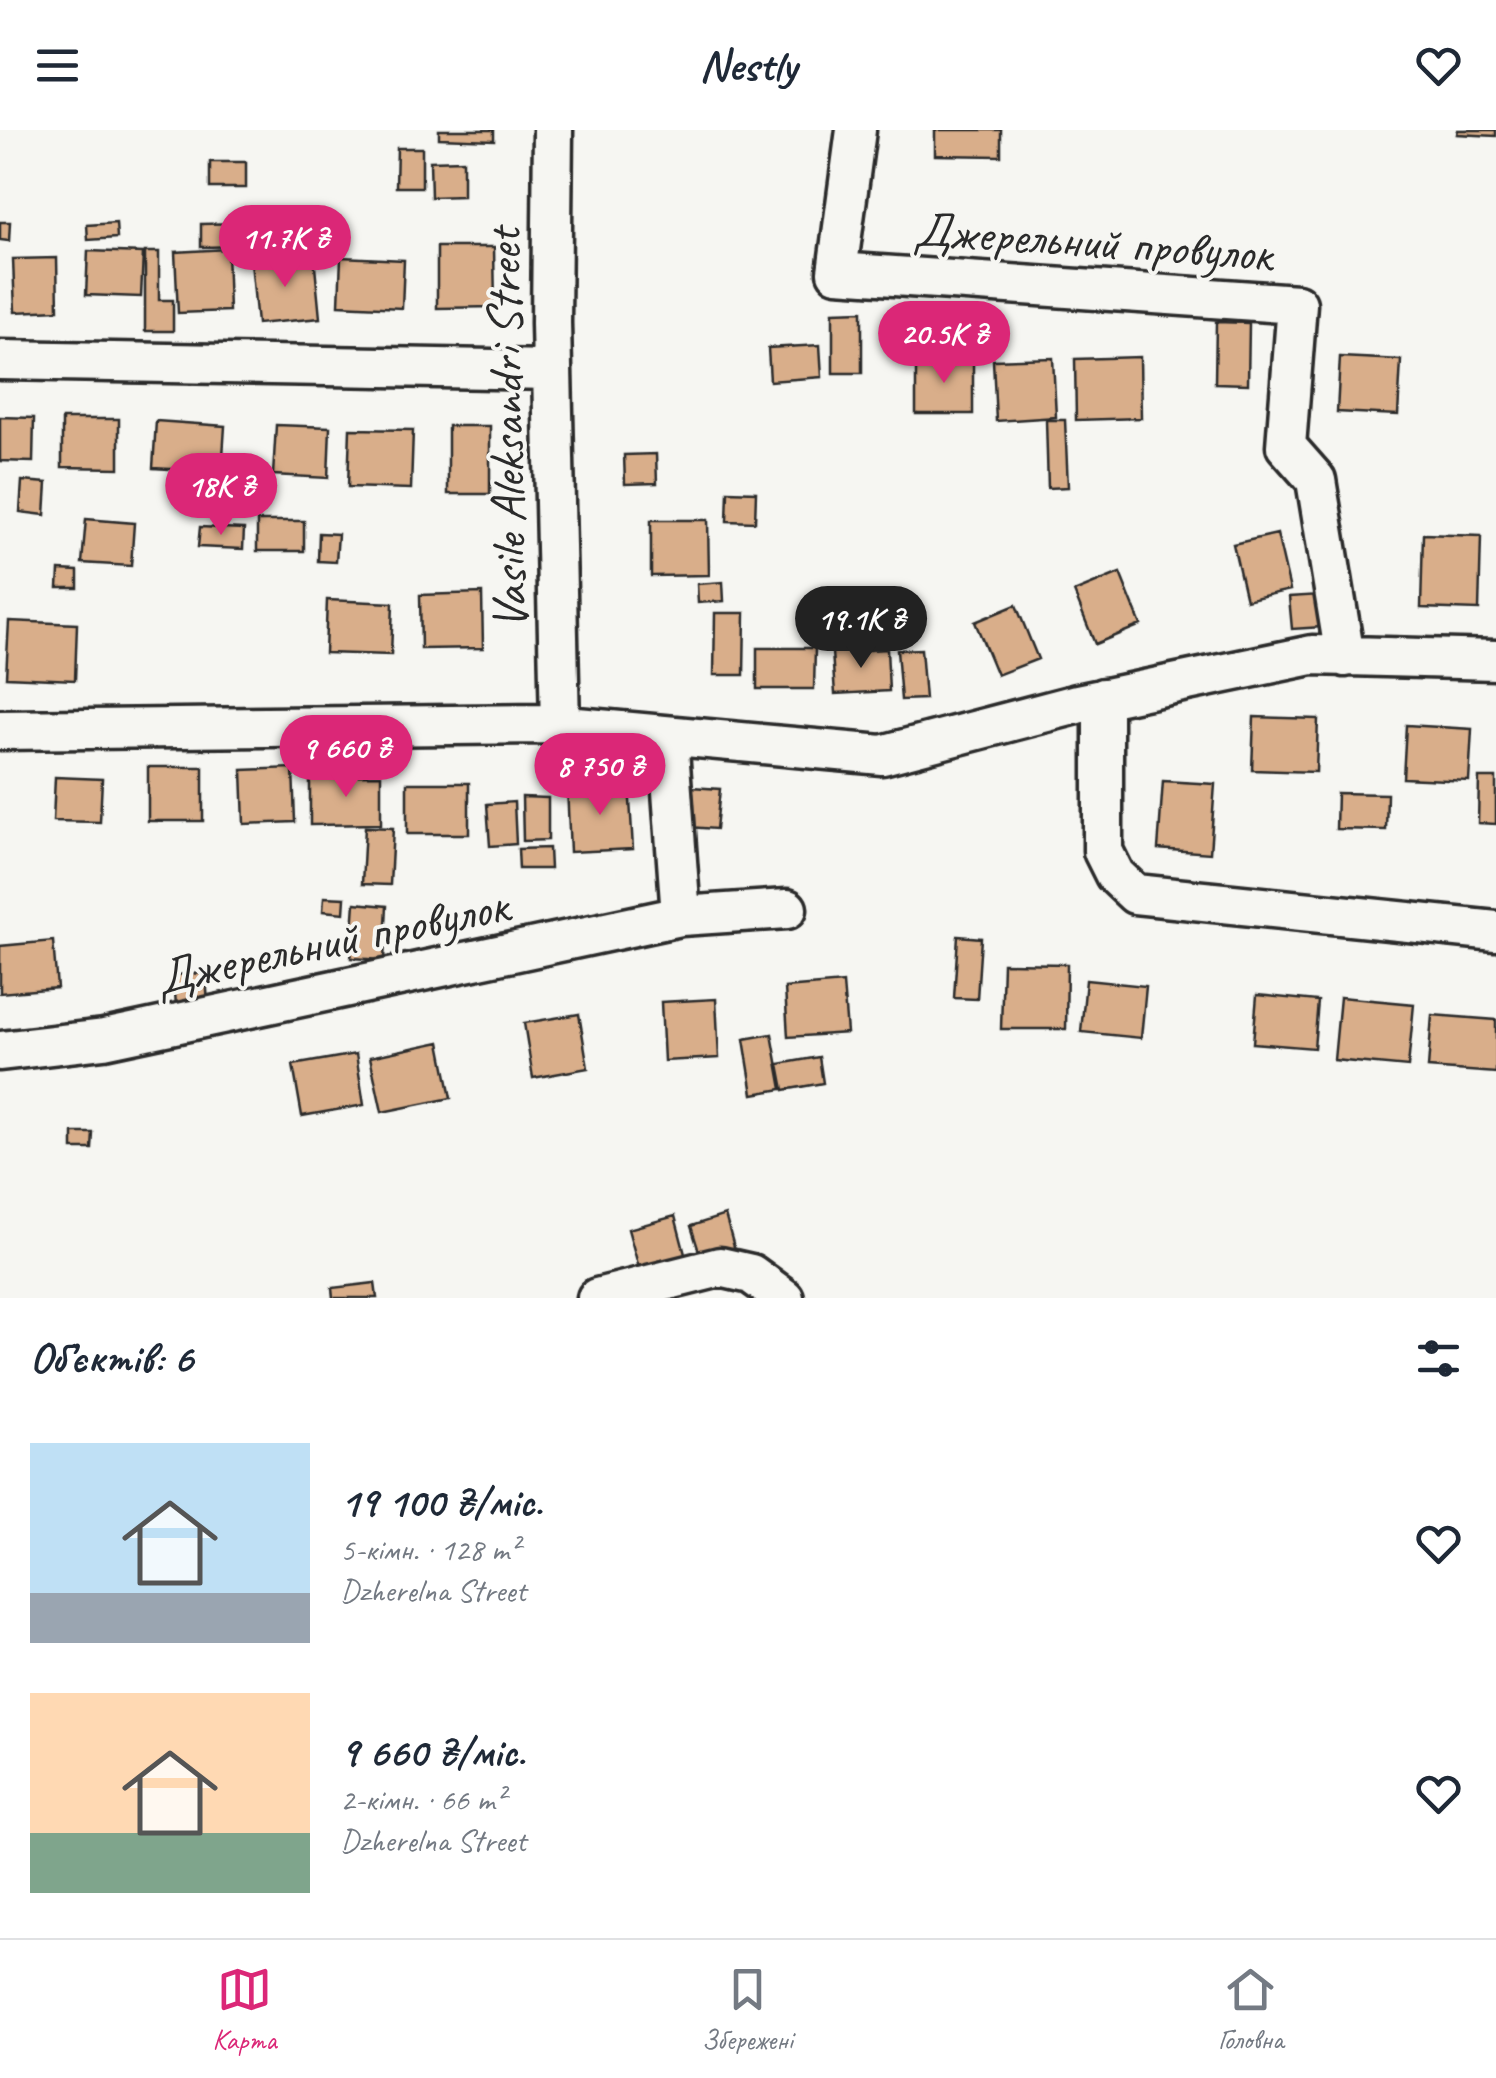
<!DOCTYPE html>
<html lang="uk">
<meta charset="utf-8">
<style>
body{margin:0;font-family:Caveat,sans-serif;background:#f6f6f7;color:#1f2937;height:100vh;display:flex;flex-direction:column;font-size:38px;white-space:nowrap}
*{box-sizing:border-box;margin:0}
p{font-size:32px;color:#747a83}
.icon{flex:none;width:55px;height:55px;fill:none;stroke:currentColor;stroke-width:2;stroke-linecap:round;stroke-linejoin:round}
.map{position:relative;height:1168px;overflow:hidden}
.sheet{display:flex;flex-direction:column;background:#fff;flex:1}
.sheet>*{flex:none}
.price{position:absolute;translate:-50% -85px;padding:0 22px;border-radius:35px;background:#db2777;color:#fff;font-size:32px;line-height:65px;filter:drop-shadow(0 2px 5px #0008)}
.price::after{content:'';position:absolute;left:50%;top:60px;width:30px;height:22px;margin-left:-15px;background:inherit;clip-path:polygon(0 0,100% 0,50% 100%)}
.price.selected{background:#222;color:#fff}
ul{padding:0;list-style:none}
li{display:flex;align-items:center;gap:30px;height:250px;padding:0 30px}
li span{display:grid;place-items:center;flex:none;width:280px;height:200px;border-radius:0px;color:#555}
li>.icon{margin-inline-start:auto}
span .icon{width:120px;height:120px;fill:#fffc;stroke-width:1}
li b{font-size:42px}
h2{display:flex;justify-content:space-between;align-items:center;height:120px;padding:0 30px;font-size:42px}
header{display:flex;justify-content:space-between;align-items:center;height:130px;padding:0 30px;background:#fff;font-size:45px;font-weight:700}
.dock{display:flex;justify-content:space-around;align-items:center;height:140px;border-top:2px solid #e0e1e3;background:#fff;font-size:28px;color:#747a83}
.dock a{display:grid;justify-items:center;gap:5px}
.dock .selected{color:#db2777}
.map>svg:first-child{display:block}
</style>
<header><svg class="icon" aria-label="menu" viewBox="0 0 24 24"><path d="M4 6h16M4 12h16M4 18h16"/></svg>Nestly<svg class="icon" aria-label="heart" viewBox="0 0 24 24"><path d="M12 20l-8-8c-3-5 5-10 8-4 3-6 11-1 8 4z"/></svg></header>
<div class="map">
<svg width="1496" height="1168" viewBox="0 0 1496 1168">
<rect width="100%" height="100%" fill="#f6f6f2"/>
<filter id="ink" filterUnits="userSpaceOnUse"><feTurbulence type="fractalNoise" baseFrequency=".01" numOctaves="2"/><feDisplacementMap in="SourceGraphic" scale="20" xChannelSelector="R" yChannelSelector="G"/><feConvolveMatrix kernelMatrix="1 2 1 2 8 2 1 2 1" color-interpolation-filters="sRGB"/></filter>
<g filter="url(#ink)">
<path fill="#d9ae8a" stroke="#2b2b2b" stroke-width="2.5" d="M439,0H494V10L439,8Z
M935,0H1001V26L935,25Z
M1458,0H1496V6L1457,4Z
M397,18H422V57H396Z
M463,30V66L431,67L430,31Z
M210,32H246V58H210Z
M0,92H10L9,111L0,110Z
M116,93L117,108L88,110L87,95Z
M243,93L244,116L201,117V94Z
M437,117H494L495,177L437,178Z
M227,119L229,181L178,183L175,122Z
M88,121L143,123L141,167L86,165Z
M145,122H159V170H173V201H145Z
M314,126L320,188L257,194L251,132Z
M341,127L404,130L402,178L339,175Z
M57,128L58,180L15,182L13,129Z
M862,181V243H833V182Z
M1216,192L1249,193L1248,254L1215,253Z
M820,215L822,247L770,251L768,218Z
M1140,227L1141,288L1076,290L1075,229Z
M1340,227L1401,230L1398,285L1337,282Z
M1053,228L1056,287L996,291L993,230Z
M916,229H973V284H916Z
M0,287L34,288L33,332L0,331Z
M62,289H119V338L62,337Z
M1046,290H1065L1068,357L1048,358Z
M156,291L225,296L222,342L153,338Z
M276,295L330,297L328,348L273,345Z
M448,296H490V364H448Z
M350,299L413,300L411,359L348,357Z
M656,324L657,353L625,354L624,325Z
M22,351L47,353L45,385L20,382Z
M728,361L756,362L755,392L727,391Z
M86,389L134,393L131,436L82,433Z
M651,390H708L709,445L651,446Z
M257,391H304V421H257Z
M200,397L244,399L243,419L198,417Z
M319,403L338,404L336,432L318,431Z
M1277,404L1290,460L1246,470L1233,414Z
M1423,404L1481,406L1479,480L1421,478Z
M59,440L78,441V458H58Z
M1120,443L1141,495L1095,514L1074,462Z
M723,452L724,471L698,473L697,454Z
M482,463L483,518L421,519L420,465Z
M1320,465L1322,497L1292,499L1289,467Z
M327,470L393,473L391,525L325,523Z
M1016,475L1038,529L997,545L975,492Z
M715,483H745L744,545H714Z
M9,491L77,494L75,550L6,547Z
M757,518H815L814,559H757Z
M887,519L889,561L835,564L832,522Z
M921,519L925,569L901,570L897,520Z
M1254,587L1318,589L1316,642L1252,640Z
M1406,595L1472,599L1469,651L1403,648Z
M609,625H648V650L608,649Z
M148,637H203V691H148Z
M293,638L295,692L244,694L242,640Z
M381,645V694L310,695V646Z
M55,647L102,649L100,692L53,691Z
M1479,648H1496V694L1478,693Z
M1163,651L1215,654L1210,723L1158,719Z
M407,653H469V704H407Z
M629,654L633,719L570,722L567,657Z
M691,657L720,659L716,699L688,697Z
M1337,663L1387,664L1386,700L1336,699Z
M522,667L548,668V710L523,711Z
M514,672L516,714L490,716L487,674Z
M365,697L393,698L390,755L362,754Z
M549,718L550,739H519L518,719Z
M324,767L345,768L344,783L323,781Z
M355,773L387,776L384,830L351,828Z
M958,806L981,808L977,869L954,868Z
M53,811L57,858L0,863V816Z
M1003,833L1067,834L1066,899H1001Z
M206,843L208,875L176,877L174,845Z
M1086,850L1146,856L1141,908L1081,902Z
M843,853L847,903L788,907L785,858Z
M1257,865L1318,871L1314,918L1253,913Z
M1340,867L1414,874L1408,937L1334,930Z
M716,869L719,928L664,931L661,872Z
M579,884L588,938L533,948L524,893Z
M1432,885L1496,890V943L1428,938Z
M772,904L782,959L753,964L744,909Z
M440,912L451,968L382,982L370,927Z
M356,924L364,975L302,986L293,935Z
M819,927L823,953L784,960L779,934Z
M73,1003H93L92,1019H73Z
M725,1085L734,1117L701,1128L691,1096Z
M675,1086L687,1132L641,1145L628,1099Z
M375,1153L377,1168H333L332,1158Z"/>
<g fill="none" stroke-linecap="round" stroke-linejoin="round">
<g stroke="#2b2b2b" stroke-width="45">
<path id="minor" d="M553,0L551,193L560,596
M856,0L837,142L1297,174L1286,316L1316,350L1345,527
M0,230L552,240
M1103,568V721L1115,745L1135,764L1496,801
M0,600L544,594L882,625L1077,574L1312,525L1496,530
M681,786L787,779
M0,921L104,909L681,786L668,606
M597,1168L720,1137L751,1144L784,1168"/>
</g>
<use href="#minor" stroke="#f6f6f2" stroke-width="38"/>
</g>
</g>
<g text-anchor="middle" stroke-width="8" stroke-linejoin="round" paint-order="stroke">
<g font-size="50" fill="#2b2b2b" stroke="#f6f6f2">
<text transform="translate(1093 110) rotate(4)" y="18">Джерельний провулок</text>
<text transform="translate(505 299) rotate(-91)" y="18">Vasile Aleksandri Street</text>
<text transform="translate(331 810) rotate(-12)" y="18">Джерельний провулок</text>
</g>
</g>
</svg>
<b class="price" style="left:285px;top:160px">11.7K ₴</b>
<b class="price" style="left:944px;top:256px">20.5K ₴</b>
<b class="price" style="left:221px;top:408px">18K ₴</b>
<b class="price selected" style="left:861px;top:541px">19.1K ₴</b>
<b class="price" style="left:346px;top:670px">9 660 ₴</b>
<b class="price" style="left:600px;top:688px">8 750 ₴</b>
</div>
<section class="sheet">
<h2>Об’єктів: 6<svg class="icon" aria-label="filters" viewBox="0 0 24 24"><path d="M4 7h16M4 17h16"/><circle cx="9" cy="7" r="2"/><circle cx="15" cy="17" r="2"/></svg></h2>
<ul>
<li><span style="background:linear-gradient(#bfe0f5 75%,#9aa5b1 0)"><svg class="icon" aria-label="home" viewBox="0 0 24 24"><path d="M3 11l9-7 9 7M6 9v11h12V9"/></svg></span><div><b>19 100 ₴/міс.</b><p>5-кімн. · 128 m²</p><p>Dzherelna Street</p></div><svg class="icon" aria-label="heart" viewBox="0 0 24 24"><path d="M12 20l-8-8c-3-5 5-10 8-4 3-6 11-1 8 4z"/></svg></li>
<li><span style="background:linear-gradient(#ffd9b3 70%,#7fa58c 0)"><svg class="icon" aria-label="home" viewBox="0 0 24 24"><path d="M3 11l9-7 9 7M6 9v11h12V9"/></svg></span><div><b>9 660 ₴/міс.</b><p>2-кімн. · 66 m²</p><p>Dzherelna Street</p></div><svg class="icon" aria-label="heart" viewBox="0 0 24 24"><path d="M12 20l-8-8c-3-5 5-10 8-4 3-6 11-1 8 4z"/></svg></li>
</ul>
</section>
<nav class="dock">
<a class="selected"><svg class="icon" aria-label="map" viewBox="0 0 24 24"><path d="M3 6l6-2 6 2 6-2v14l-6 2-6-2-6 2zM9 4v14M15 6v14"/></svg>Карта</a>
<a><svg class="icon" aria-label="saved" viewBox="0 0 24 24"><path d="M7 4h10v16l-5-4-5 4z"/></svg>Збережені</a>
<a><svg class="icon" aria-label="home" viewBox="0 0 24 24"><path d="M3 11l9-7 9 7M6 9v11h12V9"/></svg>Головна</a>
</nav>
